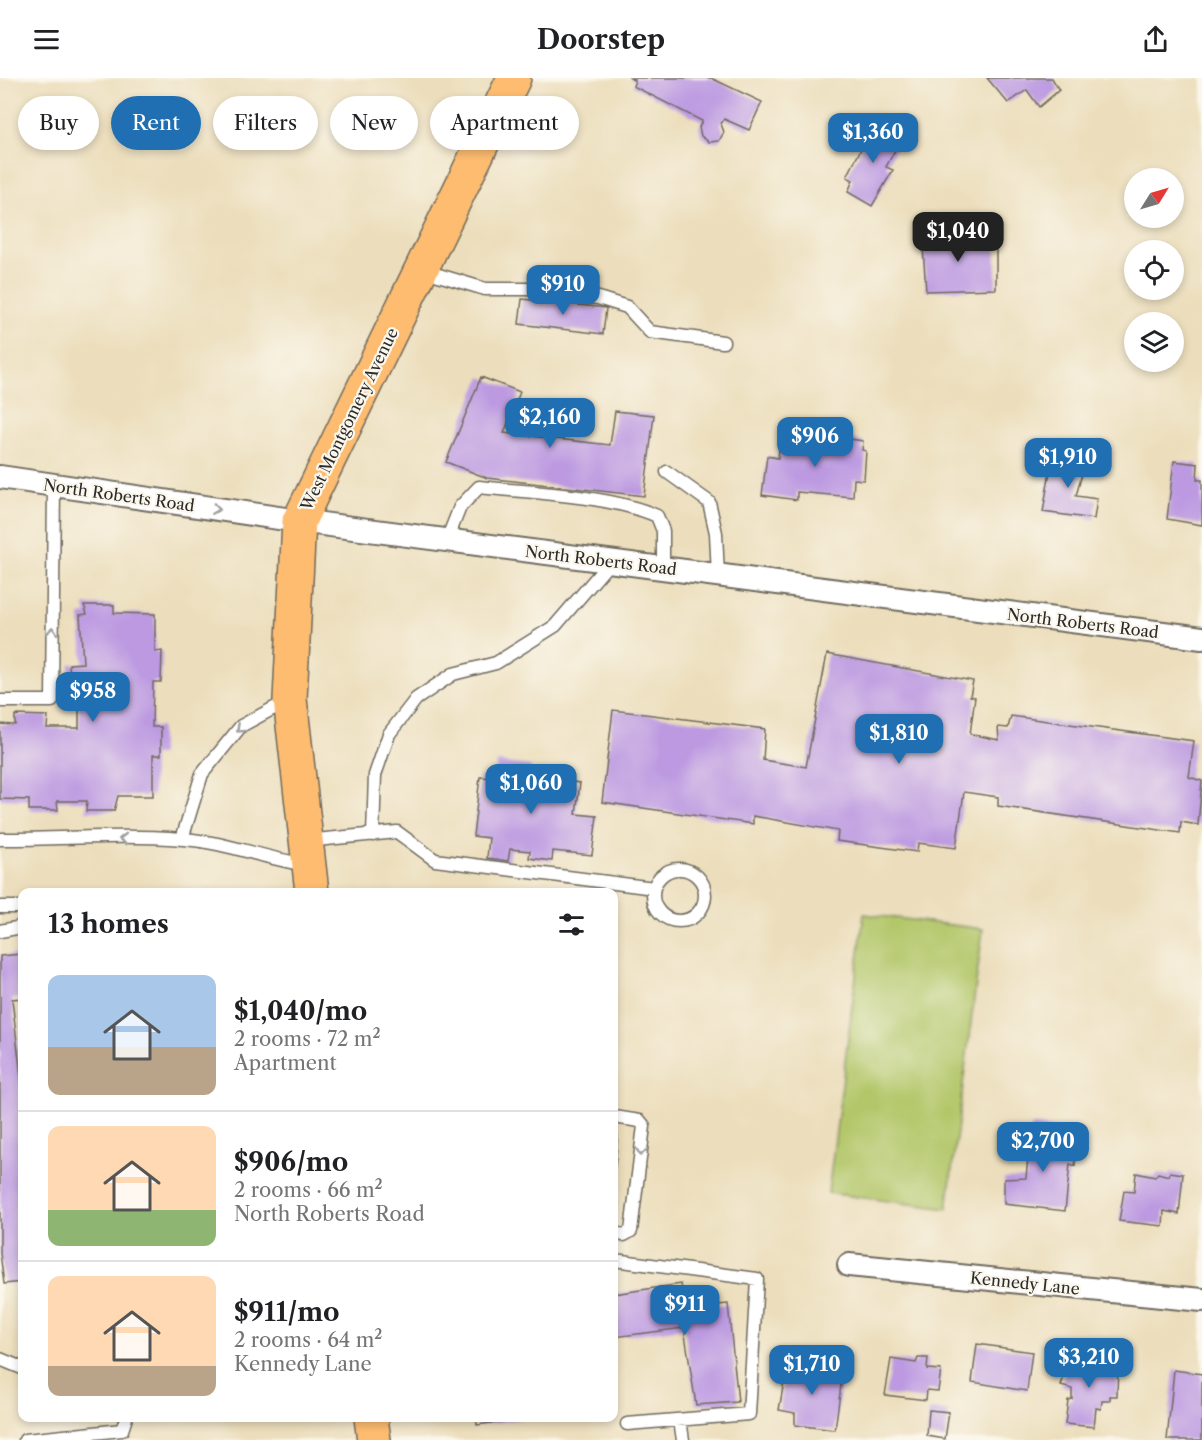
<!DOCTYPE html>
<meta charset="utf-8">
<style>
body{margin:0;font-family:"Libre Caslon Text",serif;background:#f2f2f2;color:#202124;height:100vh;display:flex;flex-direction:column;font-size:22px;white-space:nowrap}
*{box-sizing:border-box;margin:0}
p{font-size:20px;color:#757577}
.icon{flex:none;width:33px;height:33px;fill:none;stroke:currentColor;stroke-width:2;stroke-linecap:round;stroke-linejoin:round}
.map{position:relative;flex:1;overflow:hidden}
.details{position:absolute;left:18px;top:810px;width:600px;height:534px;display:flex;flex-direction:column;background:#fff;border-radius:12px;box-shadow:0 3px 9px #0003}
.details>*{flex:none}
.hud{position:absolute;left:18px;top:18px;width:600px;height:54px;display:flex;gap:12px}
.needle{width:39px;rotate:53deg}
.buttons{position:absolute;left:1124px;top:90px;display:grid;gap:12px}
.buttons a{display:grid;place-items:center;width:60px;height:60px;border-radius:50%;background:#fff;box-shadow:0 3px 9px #0003;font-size:30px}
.price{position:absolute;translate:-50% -51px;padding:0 14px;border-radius:12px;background:#1f6fb2;color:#fff;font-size:20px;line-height:39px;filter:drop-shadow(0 2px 3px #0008)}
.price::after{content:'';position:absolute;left:50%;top:36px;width:18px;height:14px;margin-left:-9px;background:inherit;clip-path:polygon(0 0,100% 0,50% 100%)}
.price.on{background:#222;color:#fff}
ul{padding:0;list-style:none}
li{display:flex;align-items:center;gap:18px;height:150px;padding:0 30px}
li+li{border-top:2px solid #e0e0e0}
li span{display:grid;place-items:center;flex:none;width:168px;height:120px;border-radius:12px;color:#555}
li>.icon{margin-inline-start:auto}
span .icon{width:72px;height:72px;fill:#fffc;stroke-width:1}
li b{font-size:26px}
h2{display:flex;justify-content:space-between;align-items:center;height:72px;padding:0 30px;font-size:26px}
.pill{padding:0 21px;border-radius:27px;background:#fff;box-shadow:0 3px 9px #0003;font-size:21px;line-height:54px}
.pill.on{background:#1f6fb2;color:#fff}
header{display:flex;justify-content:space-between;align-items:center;height:78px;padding:0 30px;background:#fff;font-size:27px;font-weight:800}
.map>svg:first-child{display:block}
</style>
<header><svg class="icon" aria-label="menu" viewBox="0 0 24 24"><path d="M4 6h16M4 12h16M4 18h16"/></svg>Doorstep<svg class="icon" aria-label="share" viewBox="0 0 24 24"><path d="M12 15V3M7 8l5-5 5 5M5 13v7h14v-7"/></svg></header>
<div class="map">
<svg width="1202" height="1362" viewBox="0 0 1202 1362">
<rect width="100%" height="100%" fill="#fbf7ec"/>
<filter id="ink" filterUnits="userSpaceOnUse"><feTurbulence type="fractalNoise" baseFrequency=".0167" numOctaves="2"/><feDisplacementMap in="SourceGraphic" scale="12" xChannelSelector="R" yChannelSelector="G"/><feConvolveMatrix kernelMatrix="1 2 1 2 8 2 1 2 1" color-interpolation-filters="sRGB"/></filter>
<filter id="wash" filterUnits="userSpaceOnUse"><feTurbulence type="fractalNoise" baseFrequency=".008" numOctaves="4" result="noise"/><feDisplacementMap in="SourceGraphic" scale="24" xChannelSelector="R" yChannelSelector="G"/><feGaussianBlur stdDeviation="1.35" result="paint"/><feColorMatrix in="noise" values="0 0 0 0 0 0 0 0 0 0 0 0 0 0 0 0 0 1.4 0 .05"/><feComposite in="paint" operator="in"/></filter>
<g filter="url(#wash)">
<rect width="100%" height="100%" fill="#ecdebc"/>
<path fill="#b3c76a" stroke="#6f794a" stroke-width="1.5" d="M864,836L983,851L947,1131L828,1115Z"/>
<g id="blocks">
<path fill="#bc99e1" d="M630,0H711L762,24L749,52L724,41L721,46L724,54L719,63L709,64L701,58L699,49L702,43L633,8L635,3Z
M987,0H1052L1059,12L1039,29L1027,12L1008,25Z
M875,43L902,59L886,89L893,92L872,128L848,114L853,102L847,99Z
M960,152L962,165L996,164V211L926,213L922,155Z
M522,221L606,230L603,256L519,246Z
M481,299L520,314L504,355L610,367L615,333L654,337L644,418L487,400L446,384Z
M822,357L863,363L862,372L866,373L864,402L854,401L853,419L797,414V422L762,417L767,378L778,380L780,362L820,365Z
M1053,375L1086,381L1076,418L1097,421L1094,441L1043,434Z
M1174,383L1198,386L1197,402H1202V447L1167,441Z
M84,527H114V535L155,536V574L162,573L161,604H153L152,649H161V677H153V718H118L114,733H86L87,723H57L58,732H29V722L0,721V646L15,647V637L48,638L47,650H79V618L71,614L69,586L83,585L80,537L87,536Z
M827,576L973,603L970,618L975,619L970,656L999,662L998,649L1008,650L1011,638L1194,663L1189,699L1202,703L1198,747L1181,744L1180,755L998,728V719L964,714L956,770L918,765L917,774L837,763L838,753L753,738V746L602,724L613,632L765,651L763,682L806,689Z
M497,684L531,688L530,699L580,705L576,736L597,738L592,777L553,773L552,783L529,780L530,773L510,771L508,783L487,780L489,760L473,758L480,699L495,700Z
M22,876V920L12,921L22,1008V1204L4,1206L0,1175V878Z
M1031,1047L1059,1051L1058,1066L1076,1069L1075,1088L1070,1086L1065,1133L1004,1126V1101L1026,1100Z
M614,1056L618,1057L615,1089H614Z
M1170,1094L1183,1096L1179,1136L1164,1133L1163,1148L1119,1143L1124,1113L1134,1114L1136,1095L1155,1099L1158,1095L1169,1098Z
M681,1206L685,1230L728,1226L738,1324L696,1327L684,1250L614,1259V1216Z
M977,1266L1032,1274L1027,1313L972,1304Z
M1078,1279L1118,1285L1117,1318H1110V1323H1102L1101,1331L1096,1330L1094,1349L1065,1346L1068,1322L1072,1321V1311L1061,1308L1067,1288L1077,1290Z
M918,1280H928L927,1291L941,1292L938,1313L927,1312L926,1322L885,1317L891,1281L916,1285Z
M787,1286L843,1292L835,1352L795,1347V1335L779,1332Z
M1174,1292L1202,1296V1362H1167Z
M929,1332L949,1334L945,1361L927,1358Z
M476,1340H521V1341L477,1347Z"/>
</g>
</g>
<g filter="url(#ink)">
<use href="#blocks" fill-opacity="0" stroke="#6f6a5e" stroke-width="1.5"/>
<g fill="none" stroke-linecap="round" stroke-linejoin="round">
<g stroke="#6f6a5e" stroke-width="15">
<path id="lane" d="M422,192L485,211H534L598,220L627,229L650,254L723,264
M667,394L709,424L716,455L718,498
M447,462L460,429L479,409C533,415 609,417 657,438L663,453V490
M0,623H52L54,407
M373,757L375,697L389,656L416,621L453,596L496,585L555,548L610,484
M0,761C60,761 123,756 183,761C226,764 265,781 308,787
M182,761L202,696L241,648L287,623
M306,763L397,754L435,782L654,810
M653 817a26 26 0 1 1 52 0a26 26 0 1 1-52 0Z
M0,829H22
M0,853L22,849
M614,1039L640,1043L644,1048L631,1153L624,1157L614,1155
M614,1182L757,1201L749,1336L627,1346
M0,1281L22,1290
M680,1342L683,1362
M25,1362L122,1352L126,1340"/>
</g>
<g stroke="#6f6a5e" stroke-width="26">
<path id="street" d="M0,399L299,443L1202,560
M849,1187L1202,1222"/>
</g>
<g stroke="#6f6a5e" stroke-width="36">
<path id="primary" d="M312,814L290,621L299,443L514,0
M371,1340L374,1362"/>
</g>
<use href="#lane" stroke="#fff" stroke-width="12"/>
<use href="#street" stroke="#fff" stroke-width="22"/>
<use href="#primary" stroke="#fdbc70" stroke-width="33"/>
</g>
<defs><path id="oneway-chevron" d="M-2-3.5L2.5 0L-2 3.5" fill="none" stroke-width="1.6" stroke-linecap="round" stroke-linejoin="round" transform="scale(1.5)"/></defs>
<g stroke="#a0a0a0">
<use href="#oneway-chevron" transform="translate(216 431) rotate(8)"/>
<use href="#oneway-chevron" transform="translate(52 553) rotate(-89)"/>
<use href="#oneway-chevron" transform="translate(240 651) rotate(138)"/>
<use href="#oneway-chevron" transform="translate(123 761) rotate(180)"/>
<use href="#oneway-chevron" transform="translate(641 1074) rotate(97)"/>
</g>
</g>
<g text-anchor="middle" stroke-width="4.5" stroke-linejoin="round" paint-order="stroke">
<g font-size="16" fill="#2b2b2b" stroke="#fbf7ec">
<text transform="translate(349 341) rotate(-64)" y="6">West Montgomery Avenue</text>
<text transform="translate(119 417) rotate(8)" y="6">North Roberts Road</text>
<text transform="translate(601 482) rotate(7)" y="6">North Roberts Road</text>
<text transform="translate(1083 545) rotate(7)" y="6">North Roberts Road</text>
<text transform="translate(1025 1205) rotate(6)" y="6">Kennedy Lane</text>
</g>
</g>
</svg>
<div class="buttons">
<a><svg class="needle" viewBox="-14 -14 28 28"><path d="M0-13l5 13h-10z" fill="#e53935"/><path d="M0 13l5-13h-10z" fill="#757577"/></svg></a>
<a><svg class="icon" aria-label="locate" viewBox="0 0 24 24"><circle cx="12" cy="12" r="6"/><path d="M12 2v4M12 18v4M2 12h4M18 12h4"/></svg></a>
<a><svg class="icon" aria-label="layers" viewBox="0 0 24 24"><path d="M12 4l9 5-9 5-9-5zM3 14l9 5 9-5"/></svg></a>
</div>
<b class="price" style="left:873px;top:86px">$1,360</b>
<b class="price on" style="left:958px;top:185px">$1,040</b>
<b class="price" style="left:563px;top:238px">$910</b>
<b class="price" style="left:550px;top:371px">$2,160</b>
<b class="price" style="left:815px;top:390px">$906</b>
<b class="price" style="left:1068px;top:411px">$1,910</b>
<b class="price" style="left:93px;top:645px">$958</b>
<b class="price" style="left:899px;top:687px">$1,810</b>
<b class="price" style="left:531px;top:737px">$1,060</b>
<b class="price" style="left:1043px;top:1095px">$2,700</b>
<b class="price" style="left:685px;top:1258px">$911</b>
<b class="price" style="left:1089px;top:1311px">$3,210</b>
<b class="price" style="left:812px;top:1318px">$1,710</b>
<div class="hud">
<a class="pill">Buy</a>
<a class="pill on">Rent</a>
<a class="pill">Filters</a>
<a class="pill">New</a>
<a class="pill">Apartment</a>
</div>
<section class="details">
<h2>13 homes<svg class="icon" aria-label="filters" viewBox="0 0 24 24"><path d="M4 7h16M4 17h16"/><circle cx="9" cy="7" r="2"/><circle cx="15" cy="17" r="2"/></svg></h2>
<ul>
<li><span style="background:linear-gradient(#a9c7e8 60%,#b9a48a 0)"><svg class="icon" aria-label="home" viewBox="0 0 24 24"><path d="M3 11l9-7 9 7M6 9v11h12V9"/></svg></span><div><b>$1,040/mo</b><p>2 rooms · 72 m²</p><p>Apartment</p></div></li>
<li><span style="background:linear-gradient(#ffd9b3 70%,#8fb573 0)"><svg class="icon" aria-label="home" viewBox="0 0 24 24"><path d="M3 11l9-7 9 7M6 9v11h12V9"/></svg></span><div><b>$906/mo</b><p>2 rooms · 66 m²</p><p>North Roberts Road</p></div></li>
<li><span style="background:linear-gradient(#ffd9b3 75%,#b9a48a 0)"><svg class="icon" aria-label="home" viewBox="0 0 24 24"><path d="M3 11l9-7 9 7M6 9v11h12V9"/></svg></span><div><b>$911/mo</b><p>2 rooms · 64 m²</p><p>Kennedy Lane</p></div></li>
</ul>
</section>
</div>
